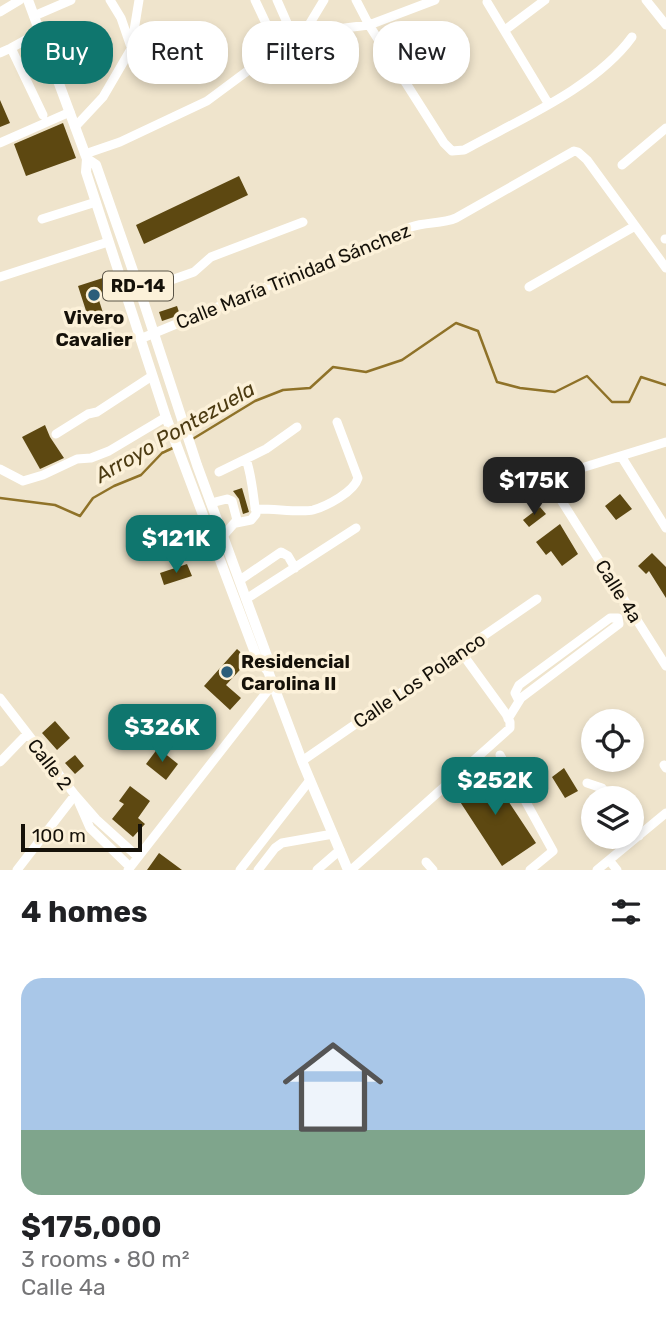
<!DOCTYPE html>
<meta charset="utf-8">
<style>
body{margin:0;font-family:Rubik,sans-serif;background:#f6f6f6;color:#202124;height:100vh;display:flex;flex-direction:column;font-size:26px;white-space:nowrap}
*{box-sizing:border-box;margin:0}
p{font-size:23px;color:#757577}
.icon{flex:none;width:38px;height:38px;fill:none;stroke:currentColor;stroke-width:2;stroke-linecap:round;stroke-linejoin:round}
.map{position:relative;height:870px;overflow:hidden}
.details{display:flex;flex-direction:column;background:#fff;flex:1}
.details>*{flex:none}
.top-card{position:absolute;left:21px;top:21px;width:625px;height:63px;display:flex;gap:14px}
.controls{position:absolute;left:581px;top:709px;display:grid;gap:14px}
.controls a{display:grid;place-items:center;width:63px;height:63px;border-radius:50%;background:#fff;box-shadow:0 4px 10px #0003;font-size:35px}
.scale{position:absolute;left:21px;bottom:18px;width:121px;box-sizing:border-box;padding-left:7px;border:4px solid #151109;border-top:0;font-size:19px;line-height:24px;white-space:nowrap;color:#151109;-webkit-text-stroke:5px #fcf1d9;paint-order:stroke}
.price{position:absolute;translate:-50% -60px;padding:0 16px;border-radius:14px;background:#0f766e;color:#fff;font-size:23px;line-height:46px;filter:drop-shadow(0 2px 4px #0008)}
.price::after{content:'';position:absolute;left:50%;top:42px;width:21px;height:16px;margin-left:-10px;background:inherit;clip-path:polygon(0 0,100% 0,50% 100%)}
.price.current{background:#222;color:#fff}
ul{padding:0;list-style:none}
li{display:grid;align-content:center;gap:14px;height:371px;padding:0 21px}
li span{display:grid;place-items:center;height:217px;border-radius:21px;color:#555}
li>.icon{margin-inline-start:auto}
span .icon{width:126px;height:126px;fill:#fffc;stroke-width:1}
li b{font-size:30px}
h2{display:flex;justify-content:space-between;align-items:center;height:84px;padding:0 21px;font-size:30px}
.pill{padding:0 24px;border-radius:28px;background:#fff;box-shadow:0 4px 10px #0003;font-size:24px;line-height:63px}
.pill.current{background:#0f766e;color:#fff}
.map>svg:first-child{display:block}
</style>
<div class="map">
<svg width="666" height="870" viewBox="0 0 666 870">
<rect width="100%" height="100%" fill="#efe4cc"/>
<g fill="none" stroke-linecap="round" stroke-linejoin="round">
<path stroke="#8f7228" stroke-width="2.5" d="M191,440L255,401L283,390L310,388L333,367L366,372L402,360L456,323L478,331L497,382L520,388L555,392L587,376L612,402H629L641,377L666,385
M0,498L55,505L80,516L93,498L114,486L141,475L162,453L175,447"/>
</g>
<path fill="#5d4811" d="M0,100L10,123L0,127Z
M63,123L76,158L26,176L14,144Z
M239,176L248,195L144,244L136,225Z
M109,276L114,292L98,297L103,313L88,317L78,286Z
M177,306L180,315L162,321L159,312Z
M45,425L50,437L64,458L40,469L22,437Z
M242,488L249,512L243,514L239,499L233,491Z
M620,494L632,509L616,520L605,506Z
M540,507L546,514L529,527L523,520Z
M560,524L578,554L562,566L551,551L546,555L536,542Z
M652,553L666,567V598L649,571L646,574L638,566Z
M187,564L192,576L164,585L160,573Z
M237,649L249,660L226,685L241,698L230,710L204,686Z
M55,721L70,738L57,750L42,733Z
M158,748L178,764L166,780L146,764Z
M75,755L84,766L75,774L65,763Z
M564,768L578,791L565,798L552,777Z
M487,769L536,843L502,866L453,791Z
M130,786L150,801L138,818L145,824L133,837L112,819L124,804L119,801Z
M159,853L182,870H147Z"/>
<g fill="none" stroke-linecap="round" stroke-linejoin="round">
<path stroke="#fff" stroke-width="9" d="M110,0L121,18L131,47
M255,0L271,34L273,36L289,29
M277,0L292,34
M356,0L369,25L444,143L452,151L464,150C518,120 595,88 632,37
M646,0L666,25
M487,2L548,103
M0,12L20,0
M34,16L71,0
M505,30L545,0
M40,32L11,48L43,115
M304,33L324,0
M0,53L11,48
M75,127L103,97L131,49L139,0
M0,143L70,112
M85,154L120,142L207,101L273,52L304,33L369,25L435,0
M622,165L666,128
M42,219L96,202
M665,239H666
M0,277L108,242
M529,287L635,226
M140,291L194,272L211,257L303,222
M140,339L411,227C426,222 442,224 456,218L574,151L578,152L587,160L666,268
M56,434L88,414L97,412L152,376
M666,442L552,477L549,481L666,666
M621,456L666,528
M0,469L23,481L43,475L77,459L91,458L109,451L166,417
M219,472L266,449L297,427
M211,503L227,499L232,501L237,520L223,536
M255,509C271,508 301,513 313,510C327,506 354,492 358,478L337,422
M236,523L251,520L256,514C253,495 252,476 246,459
M240,580L281,552L288,556L295,568
M246,599L356,528
M0,698L75,795L96,819L138,857
M508,719L521,698L619,624L618,618H610L519,685L515,693L519,701
M500,755L553,851L530,870
M302,761L537,599
M0,762L27,734
M664,765L666,768
M587,783L602,788L610,798
M79,803L90,828L130,867
M632,827L639,836
M609,860L617,870
M426,862L433,870
M17,870L75,795
M128,870L273,684
M240,870L310,780
M258,870L275,848L282,843L333,834
M317,870L340,850
M351,870L510,728V722L506,714L461,652
M597,870L666,813"/>
<path stroke="#fff" stroke-width="10" d="M28,0L87,159L86,172L166,417L257,658L268,671
M87,159L96,165L140,291L197,465L267,656L268,671L302,761L348,870"/>
</g>
<g fill="#2b5d7a" stroke="#fcf1d9" stroke-width="2.5">
<circle cx="94" cy="295" r="7"/>
<circle cx="227" cy="672" r="7"/>
</g>
<g text-anchor="middle" stroke-width="7" stroke-linejoin="round" paint-order="stroke">
<rect fill="#fcf1d9" stroke="#5a5447" stroke-width="2" x="103" y="271.5" width="70" height="29" rx="5"/>
<g font-size="18" font-weight="bold" fill="#151109">
<text x="138" y="292">RD-14</text>
</g>
<g font-size="19" fill="#151109" stroke="#fcf1d9">
<text transform="translate(293 276) rotate(-22)" y="7">Calle María Trinidad Sánchez</text>
<text transform="translate(619 591) rotate(58)" y="7">Calle 4a</text>
<text transform="translate(419 680) rotate(-34)" y="7">Calle Los Polanco</text>
<text transform="translate(50 764) rotate(52)" y="7">Calle 2</text>
</g>
<g font-size="19" font-weight="bold" fill="#151109" stroke="#fcf1d9">
<text x="94" y="324">Vivero<tspan x="94" dy="22">Cavalier</tspan></text>
<text x="241" y="668" text-anchor="start">Residencial<tspan x="241" dy="22">Carolina II</tspan></text>
</g>
<g font-size="21" font-style="italic" fill="#4c3b12" stroke="#fcf1d9">
<text transform="translate(175 432) rotate(-30)" y="7">Arroyo Pontezuela</text>
</g>
</g>
</svg>
<div class="controls">
<a><svg class="icon" aria-label="locate" viewBox="0 0 24 24"><circle cx="12" cy="12" r="6"/><path d="M12 2v4M12 18v4M2 12h4M18 12h4"/></svg></a>
<a><svg class="icon" aria-label="layers" viewBox="0 0 24 24"><path d="M12 4l9 5-9 5-9-5zM3 14l9 5 9-5"/></svg></a>
</div>
<div class="scale">100 m</div>
<b class="price current" style="left:534px;top:517px">$175K</b>
<b class="price" style="left:176px;top:575px">$121K</b>
<b class="price" style="left:162px;top:764px">$326K</b>
<b class="price" style="left:495px;top:817px">$252K</b>
<div class="top-card">
<a class="pill current">Buy</a>
<a class="pill">Rent</a>
<a class="pill">Filters</a>
<a class="pill">New</a>
</div>
</div>
<section class="details">
<h2>4 homes<svg class="icon" aria-label="filters" viewBox="0 0 24 24"><path d="M4 7h16M4 17h16"/><circle cx="9" cy="7" r="2"/><circle cx="15" cy="17" r="2"/></svg></h2>
<ul>
<li><span style="background:linear-gradient(#a9c7e8 70%,#7fa58c 0)"><svg class="icon" aria-label="home" viewBox="0 0 24 24"><path d="M3 11l9-7 9 7M6 9v11h12V9"/></svg></span><div><b>$175,000</b><p>3 rooms · 80 m²</p><p>Calle 4a</p></div></li>
</ul>
</section>
